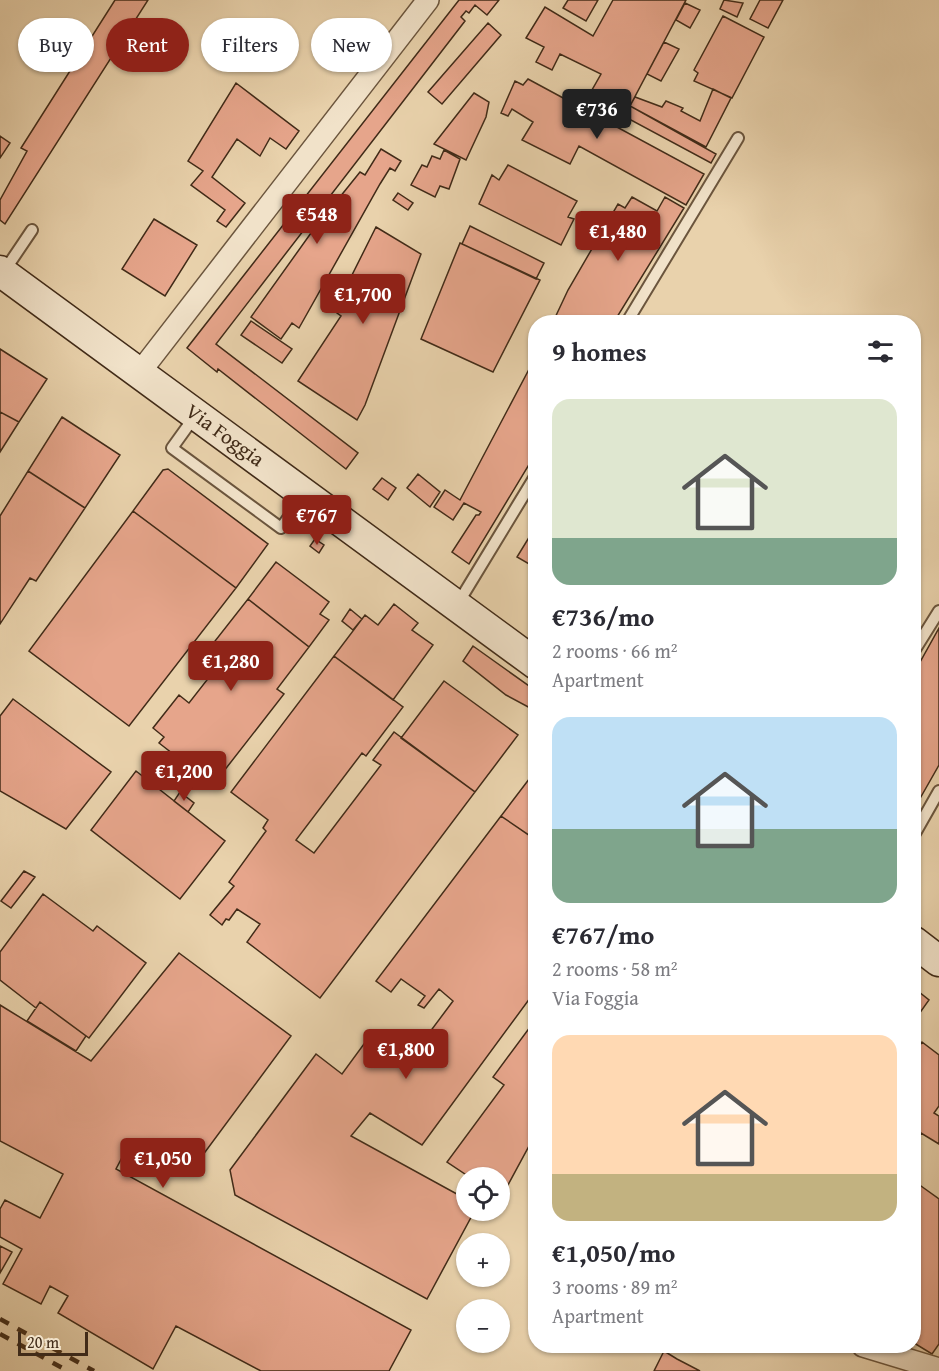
<!DOCTYPE html>
<meta charset="utf-8">
<style>
body{margin:0;font-family:"Gentium Book Plus",serif;background:#f2f2f3;color:#2b2b33;height:100vh;display:flex;flex-direction:column;font-size:22px;white-space:nowrap}
*{box-sizing:border-box;margin:0}
p{font-size:20px;color:#7c7c81}
.icon{flex:none;width:33px;height:33px;fill:none;stroke:currentColor;stroke-width:2;stroke-linecap:round;stroke-linejoin:round}
.map{position:relative;flex:1;overflow:hidden}
.details{position:absolute;left:528px;top:315px;width:393px;height:1038px;display:flex;flex-direction:column;background:#fff;border-radius:24px;box-shadow:0 2px 4px #0004}
.details>*{flex:none}
.banner{position:absolute;left:18px;top:18px;width:420px;height:54px;display:flex;gap:12px}
.controls{position:absolute;left:456px;top:1167px;display:grid;gap:12px}
.controls a{display:grid;place-items:center;width:54px;height:54px;border-radius:50%;background:#fff;box-shadow:0 2px 4px #0004;font-size:30px}
.scale{position:absolute;left:18px;bottom:15px;width:70px;box-sizing:border-box;padding-left:6px;border:3px solid #412b18;border-top:0;font-size:16px;line-height:21px;white-space:nowrap;color:#412b18;-webkit-text-stroke:4px #f1e2c9;paint-order:stroke}
.price{position:absolute;translate:-50% -51px;padding:0 14px;border-radius:6px;background:#8f2418;color:#fff;font-size:20px;line-height:39px;filter:drop-shadow(0 2px 3px #0008)}
.price::after{content:'';position:absolute;left:50%;top:36px;width:18px;height:14px;margin-left:-9px;background:inherit;clip-path:polygon(0 0,100% 0,50% 100%)}
.price.current{background:#222;color:#fff}
ul{padding:0;list-style:none}
li{display:grid;align-content:center;gap:12px;height:318px;padding:0 24px}
li span{display:grid;place-items:center;height:186px;border-radius:18px;color:#555}
li>.icon{margin-inline-start:auto}
span .icon{width:108px;height:108px;fill:#fffc;stroke-width:1}
li b{font-size:26px}
h2{display:flex;justify-content:space-between;align-items:center;height:72px;padding:0 24px;font-size:26px}
.tag{padding:0 21px;border-radius:27px;background:#fff;box-shadow:0 2px 4px #0004;font-size:21px;line-height:54px}
.tag.current{background:#8f2418;color:#fff}
.map>svg:first-child{display:block}
</style>
<div class="map">
<svg width="939" height="1371" viewBox="0 0 939 1371">
<rect width="100%" height="100%" fill="#e9d2ac"/>
<filter id="stains"><feTurbulence type="fractalNoise" baseFrequency=".00333" numOctaves="4"/><feColorMatrix values="0 0 0 0 .2 0 0 0 0 .09 0 0 0 0 .02 0 0 0 .5 -.17"/></filter>
<radialGradient id="worn" r=".72"><stop offset=".6" stop-color="#630" stop-opacity="0"/><stop offset="1" stop-color="#630" stop-opacity=".3"/></radialGradient>
<path fill="#e6a58b" stroke="#412b18" stroke-width="1.5" d="M115,0H148L5,224L0,220V200L27,151L21,148Z
M459,0H499L487,15L475,5L469,13L466,11L461,17L465,21L216,344L358,453L346,469L218,369L217,372L187,348Z
M568,0H598L586,21L563,8Z
M613,0H686L630,106L716,154L711,163L588,97L601,74L560,54L552,70L536,62L544,47L526,38L545,7L593,36Z
M724,0L743,3L737,17L720,9Z
M760,0H783L768,28L750,19Z
M685,3L700,10L690,28L676,20Z
M723,16L764,37L732,98L694,81L698,73L694,70Z
M488,23L501,35L442,104L428,92Z
M664,42L679,49L661,81L647,74Z
M528,79L704,174L686,205L579,146L570,164L522,140L533,122L512,109L508,116L501,113L515,81L523,85Z
M236,83L299,131L286,149L270,138L260,156L237,139L212,177L245,203L226,227L217,221L225,210L191,185L203,171L188,161Z
M713,89L731,98L706,147L630,106L635,97L662,107L666,101L683,108L681,111L700,121Z
M474,93L489,102L486,117L466,160L434,144Z
M0,136L10,143L0,158Z
M381,149L401,161L395,171L390,168L380,184L299,328L292,323L281,339L251,317L311,233L360,172L365,175Z
M444,150L460,159L449,189L440,186L435,197L411,185L422,165L427,167L432,156L440,159Z
M508,165L577,201L568,217L574,219L561,245L479,204L492,175L499,180Z
M398,193L413,203L408,210L393,200Z
M632,197L657,211L665,197L684,208L614,322H553L568,290L618,204L625,208Z
M154,219L197,245L165,296L122,269Z
M470,226L544,263L536,279L462,244Z
M376,227L421,254L365,405L357,420L298,381L341,316L337,313L348,290L346,287Z
M460,243L540,280L493,372L421,339Z
M251,321L292,349L282,363L241,335Z
M0,349L47,379L19,422L0,412Z
M536,356V453L469,564L452,552L476,515H479L481,512L464,503L453,520L434,507L445,490L460,500Z
M0,412L19,422L0,452Z
M62,417L120,455L85,508L28,471Z
M168,469L268,544L236,588L133,511L163,470Z
M28,471L85,508L36,581L30,578L0,624V516Z
M418,474L440,492L430,507L407,488Z
M382,478L396,488L388,500L373,489Z
M133,511L236,588L129,726L29,651Z
M536,526V568L517,557Z
M315,539L324,545L319,553L310,546Z
M276,562L329,602L320,614L329,620L309,647L248,599Z
M248,599L309,647L277,689L284,694L213,785L159,743L164,737L153,728L179,695L189,703L207,680L193,669Z
M394,604L418,623L412,630L433,645L393,700L334,656L365,615L378,625Z
M350,609L362,619L353,630L342,621Z
M939,628V765L914,809V673Z
M473,646L536,691V704L532,709L506,695L463,661Z
M334,656L403,707L366,756L362,753L296,840L314,853L381,765L373,760L394,732L475,792L320,998L247,942L260,924L237,909L229,920L226,919L222,925L210,915L234,886L229,882L266,831L263,828L268,820L231,792Z
M444,681L518,735L475,792L401,738Z
M13,699L111,772L66,829L0,791V716Z
M536,770V840L501,816Z
M136,771L225,841L180,899L91,830Z
M180,792L194,803L188,812L174,801Z
M501,816L536,840V990L422,1145L370,1113L351,1136L466,1199V1210H475L427,1299L235,1195L230,1170L316,1054L342,1074L372,1033L409,1060L453,1001L439,989L424,1008L418,1005L425,996L401,979L391,992L376,981Z
M24,871L35,877L11,908L1,901Z
M43,894L93,931L97,926L146,963L89,1038L40,1002L36,1008L0,980V952Z
M179,953L291,1036L191,1171L160,1154L157,1160L163,1163L159,1169L125,1152L116,1169L411,1330L389,1371H261L176,1326L153,1369L58,1313L68,1296L50,1286L41,1304L3,1284L22,1249L0,1237V1209L5,1200L40,1218L63,1174L0,1141V1005L91,1061Z
M914,988L929,1000L914,1021Z
M40,1002L86,1036L76,1051L27,1021Z
M536,1019V1133L502,1196L500,1195V1178H471L447,1162L504,1085L493,1077Z
M922,1042L939,1055V1106L934,1113L939,1116V1144L921,1133L914,1143V1054Z
M914,1181L939,1199V1344L932,1354L914,1343Z
M0,1246L12,1252L0,1273Z
M664,1351L677,1359L700,1371H654Z"/>
<g fill="none" stroke-linecap="round" stroke-linejoin="round">
<g stroke="#6b553d" stroke-width="14">
<path id="lane" d="M3,273L32,230
M627,322L738,138
M195,416L172,448L281,528L303,497
M457,605L536,475
M914,651L939,611
M914,835L939,791"/>
</g>
<g stroke="#6b553d" stroke-width="24">
<path id="street" d="M140,372L428,0
M863,1346L939,1369"/>
</g>
<g stroke="#412b18" stroke-width="33">
<path id="secondary" d="M0,271L536,664
M914,942L939,961"/>
</g>
<use href="#lane" stroke="#f1e2c9" stroke-width="10"/>
<use href="#street" stroke="#f1e2c9" stroke-width="21"/>
<use href="#secondary" stroke="#f1e2c9" stroke-width="30"/>
<path stroke="#412b18" stroke-width="4.5" stroke-dasharray="10 10" stroke-linecap="butt" d="M0,1319L94,1371
M0,1334L68,1371"/>
</g>
<g text-anchor="middle" stroke-width="6" stroke-linejoin="round" paint-order="stroke">
<g font-size="21" fill="#412b18" stroke="#f1e2c9">
<text transform="translate(225 435) rotate(36)" y="7">Via Foggia</text>
</g>
</g>
<rect width="100%" height="100%" filter="url(#stains)"/>
<rect width="100%" height="100%" fill="url(#worn)"/>
</svg>
<div class="controls">
<a><svg class="icon" aria-label="locate" viewBox="0 0 24 24"><circle cx="12" cy="12" r="6"/><path d="M12 2v4M12 18v4M2 12h4M18 12h4"/></svg></a>
<a>+</a>
<a>−</a>
</div>
<div class="scale">20 m</div>
<b class="price current" style="left:597px;top:140px">€736</b>
<b class="price" style="left:317px;top:245px">€548</b>
<b class="price" style="left:618px;top:262px">€1,480</b>
<b class="price" style="left:363px;top:325px">€1,700</b>
<b class="price" style="left:317px;top:546px">€767</b>
<b class="price" style="left:231px;top:692px">€1,280</b>
<b class="price" style="left:184px;top:802px">€1,200</b>
<b class="price" style="left:406px;top:1080px">€1,800</b>
<b class="price" style="left:163px;top:1189px">€1,050</b>
<div class="banner">
<a class="tag">Buy</a>
<a class="tag current">Rent</a>
<a class="tag">Filters</a>
<a class="tag">New</a>
</div>
<section class="details">
<h2>9 homes<svg class="icon" aria-label="filters" viewBox="0 0 24 24"><path d="M4 7h16M4 17h16"/><circle cx="9" cy="7" r="2"/><circle cx="15" cy="17" r="2"/></svg></h2>
<ul>
<li><span style="background:linear-gradient(#dfe7d0 75%,#7fa58c 0)"><svg class="icon" aria-label="home" viewBox="0 0 24 24"><path d="M3 11l9-7 9 7M6 9v11h12V9"/></svg></span><div><b>€736/mo</b><p>2 rooms · 66 m²</p><p>Apartment</p></div></li>
<li><span style="background:linear-gradient(#bfe0f5 60%,#7fa58c 0)"><svg class="icon" aria-label="home" viewBox="0 0 24 24"><path d="M3 11l9-7 9 7M6 9v11h12V9"/></svg></span><div><b>€767/mo</b><p>2 rooms · 58 m²</p><p>Via Foggia</p></div></li>
<li><span style="background:linear-gradient(#ffd9b3 75%,#c2b280 0)"><svg class="icon" aria-label="home" viewBox="0 0 24 24"><path d="M3 11l9-7 9 7M6 9v11h12V9"/></svg></span><div><b>€1,050/mo</b><p>3 rooms · 89 m²</p><p>Apartment</p></div></li>
</ul>
</section>
</div>
